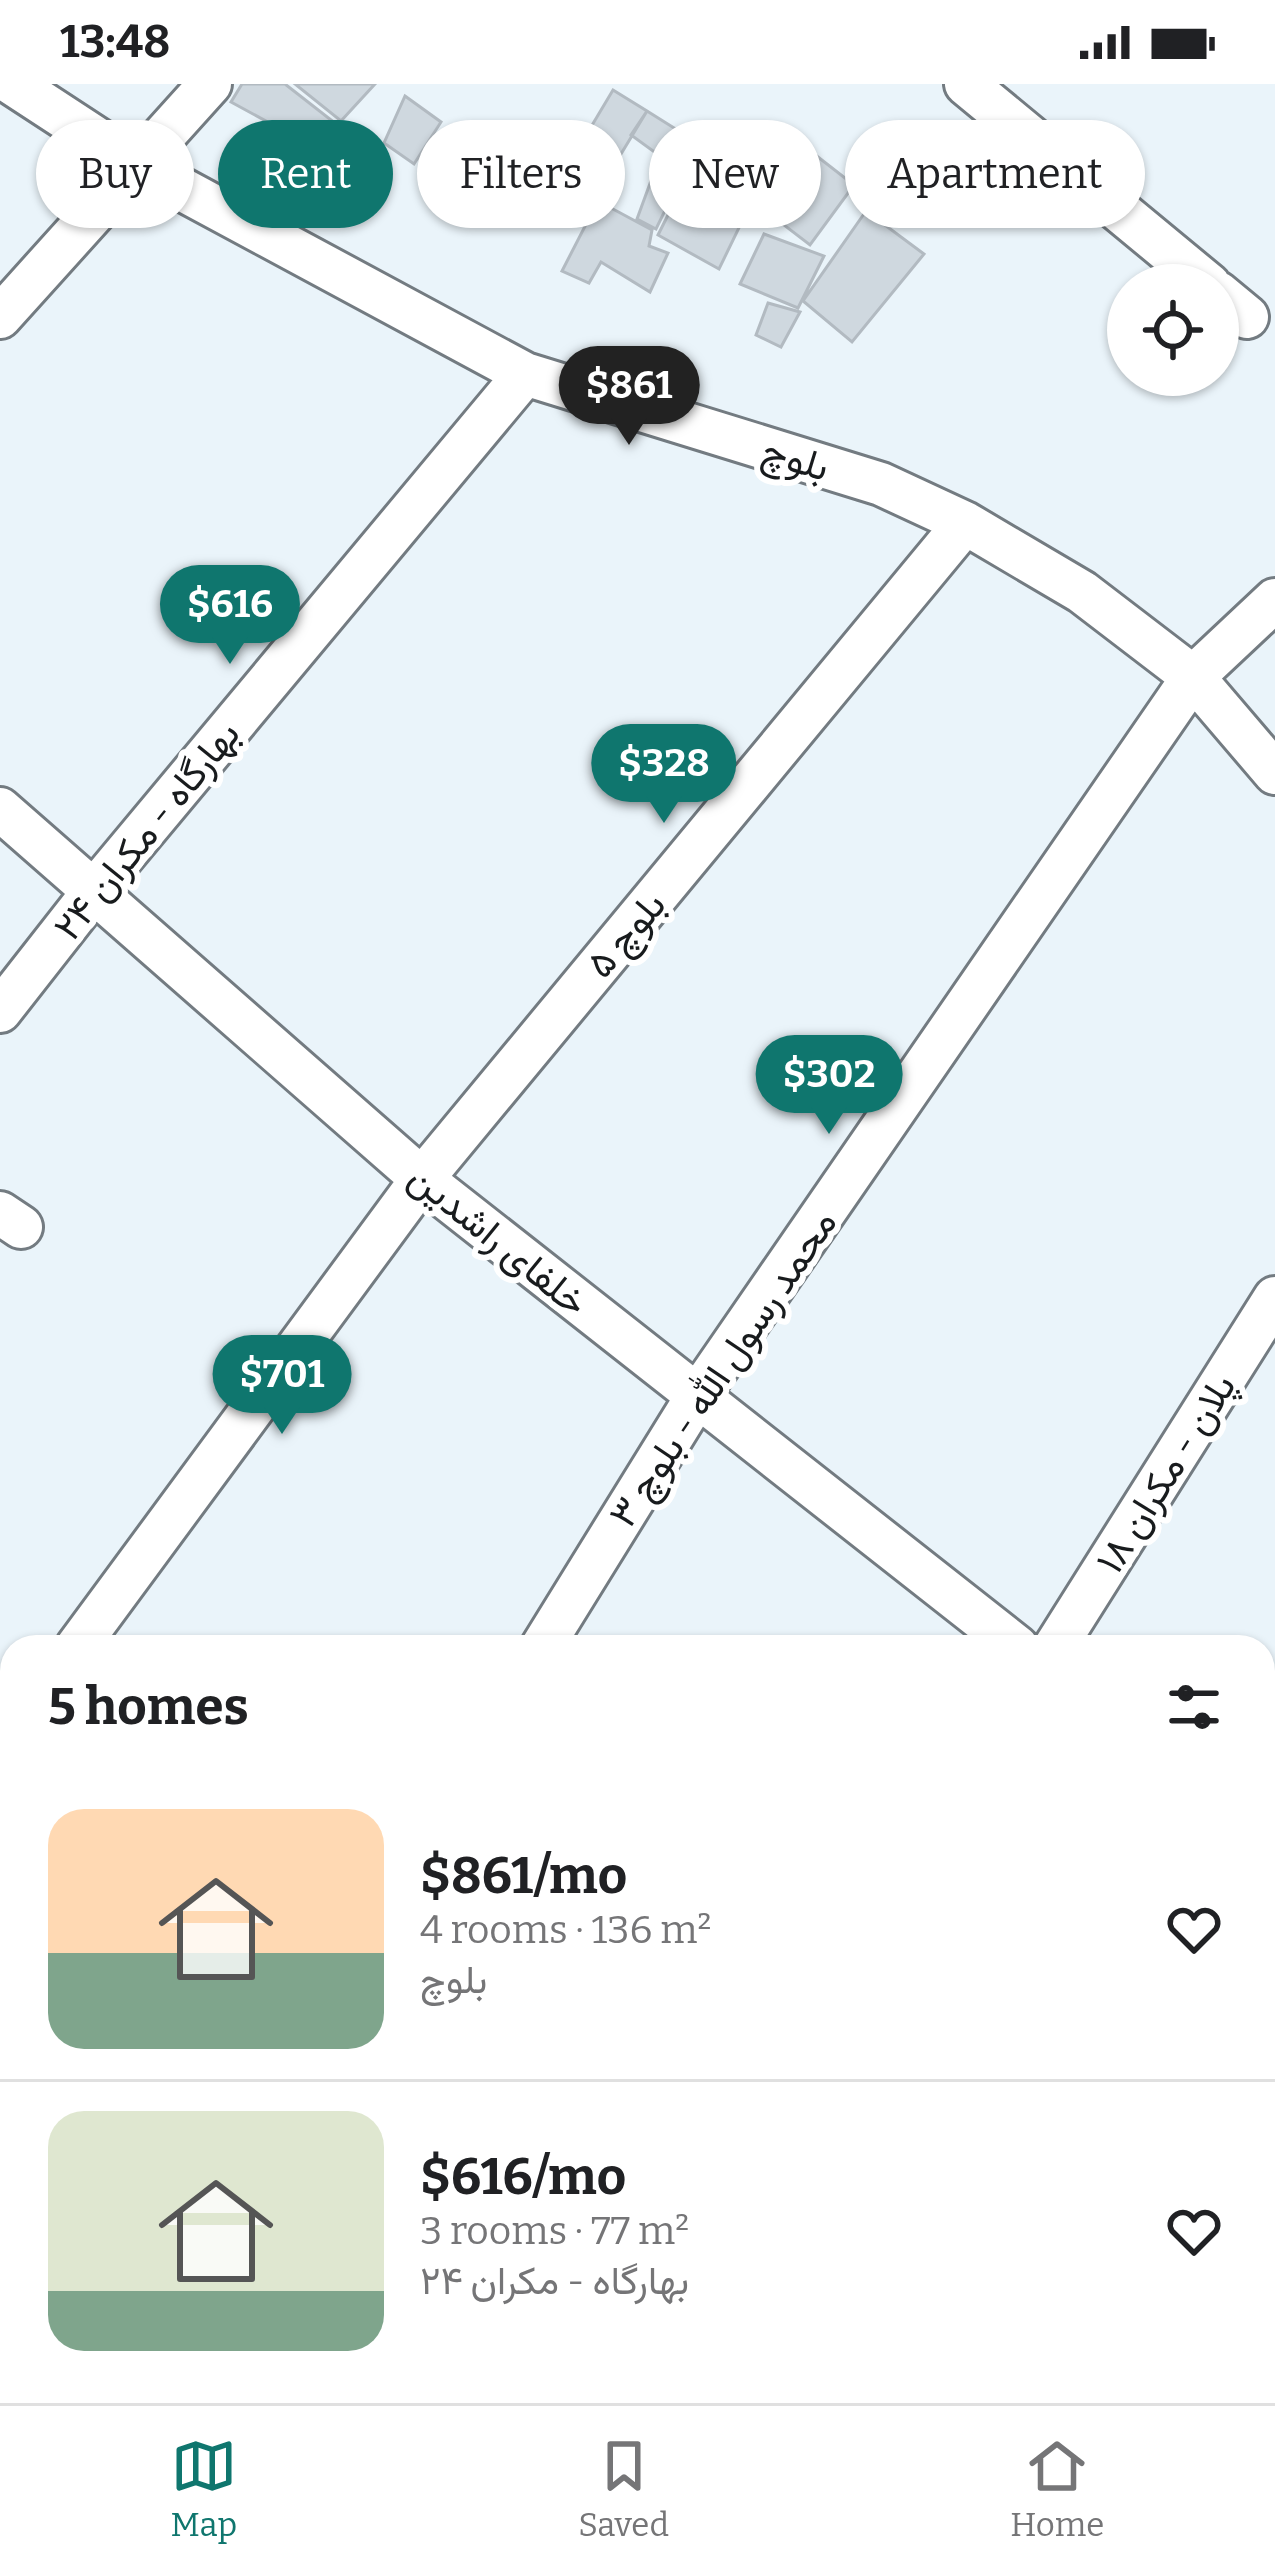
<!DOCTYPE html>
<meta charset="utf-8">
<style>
body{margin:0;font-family:Bitter,Vazirmatn,serif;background:#f2f2f2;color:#202124;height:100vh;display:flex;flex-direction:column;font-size:45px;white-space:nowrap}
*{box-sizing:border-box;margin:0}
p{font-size:39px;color:#757577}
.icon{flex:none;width:66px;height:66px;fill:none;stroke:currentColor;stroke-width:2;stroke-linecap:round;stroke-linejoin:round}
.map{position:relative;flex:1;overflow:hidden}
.details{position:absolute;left:0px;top:1551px;width:1275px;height:768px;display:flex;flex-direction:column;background:#fff;border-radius:36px 36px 0 0;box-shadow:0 3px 9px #0004}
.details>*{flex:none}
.banner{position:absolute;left:36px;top:36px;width:1203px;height:108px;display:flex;gap:24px}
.controls{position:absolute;left:1107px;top:180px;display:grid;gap:24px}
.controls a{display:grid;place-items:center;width:132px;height:132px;border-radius:50%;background:#fff;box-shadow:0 3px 9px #0004;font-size:60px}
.price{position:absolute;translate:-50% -102px;padding:0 27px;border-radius:42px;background:#0f766e;color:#fff;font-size:39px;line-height:78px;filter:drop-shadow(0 3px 6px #0008)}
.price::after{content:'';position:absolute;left:50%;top:72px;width:36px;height:27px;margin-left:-18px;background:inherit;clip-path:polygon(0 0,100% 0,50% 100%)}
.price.current{background:#222;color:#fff}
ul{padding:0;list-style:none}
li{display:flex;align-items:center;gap:36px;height:300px;padding:0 48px}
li+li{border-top:3px solid #e0e0e0}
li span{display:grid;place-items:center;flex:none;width:336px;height:240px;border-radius:36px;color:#555}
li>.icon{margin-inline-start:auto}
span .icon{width:144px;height:144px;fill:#fffc;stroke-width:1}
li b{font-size:51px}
h2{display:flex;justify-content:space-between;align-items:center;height:144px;padding:0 48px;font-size:51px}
.pill{padding:0 42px;border-radius:54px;background:#fff;box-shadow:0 3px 9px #0004;font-size:42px;line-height:108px}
.pill.current{background:#0f766e;color:#fff}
.status{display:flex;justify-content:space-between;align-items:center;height:84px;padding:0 60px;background:#fff;direction:ltr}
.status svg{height:33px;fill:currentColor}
.dock{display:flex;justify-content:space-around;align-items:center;height:168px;border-top:3px solid #e0e0e0;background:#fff;font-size:33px;color:#757577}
.dock a{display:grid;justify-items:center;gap:6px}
.dock .current{color:#0f766e}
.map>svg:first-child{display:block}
</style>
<div class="status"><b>13:48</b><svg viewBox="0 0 49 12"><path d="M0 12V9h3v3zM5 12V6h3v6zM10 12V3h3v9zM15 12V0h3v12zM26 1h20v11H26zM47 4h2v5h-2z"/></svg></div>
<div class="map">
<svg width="1275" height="2319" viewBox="0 0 1275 2319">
<rect width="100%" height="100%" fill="#eaf4fa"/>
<path fill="#cfd8df" stroke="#b2bac1" stroke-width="3" d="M242,0H285L340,43L321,67L231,18Z
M295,0H375L341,37Z
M613,6L647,27L584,131L548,115Z
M405,12L441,38L414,80L384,59Z
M647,27L698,59L656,145L637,135L660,72L631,51Z
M703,61L763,94L719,185L658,151Z
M809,66L854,101L810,161L763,125Z
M598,117L652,146L649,162L668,169L650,208L601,178L589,199L562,187Z
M866,127L924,170L852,258L803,217Z
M764,150L824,172L798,224L740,200Z
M768,219L800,228L781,263L756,251Z
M1275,2225V2284L1263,2277V2246Z"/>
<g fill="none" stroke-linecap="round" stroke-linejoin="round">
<g stroke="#737b81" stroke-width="48">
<path id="minor" d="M13,0L137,81L525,290L881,400L965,439L1082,508L1193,593L1275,689
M966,0L1209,201
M1218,209L1247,233
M0,233L210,0
M0,725L422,1095L1017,1563
M0,927L94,807L525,290
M0,1129L21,1143
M77,1563L422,1095L965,439
M542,1563L696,1314L1193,593L1275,516
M1055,1563L1275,1214
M1263,1661L1275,1642
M0,1663L12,1650
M1263,1754L1275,1763
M1263,2094L1275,2072
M50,2319L58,2307
M569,2319L578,2307
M1139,2319L1146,2307"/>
</g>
<use href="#minor" stroke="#fff" stroke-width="42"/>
</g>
<g text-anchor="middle" stroke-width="12" stroke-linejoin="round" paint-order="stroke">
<g font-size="39" fill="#181b1d" stroke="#fff">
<text transform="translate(796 374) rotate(17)" y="14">بلوچ</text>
<text transform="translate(146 746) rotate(-51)" y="14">بهارگاه - مکران ۲۴</text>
<text transform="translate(625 850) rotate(-50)" y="14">بلوچ ۵</text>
<text transform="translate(499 1155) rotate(39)" y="14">خلفای راشدین</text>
<text transform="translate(722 1284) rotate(-56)" y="14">محمد رسول الله - بلوچ ۳</text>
<text transform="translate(1165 1389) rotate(-58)" y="14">پلان - مکران ۱۸</text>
</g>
</g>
</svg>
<div class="controls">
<a><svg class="icon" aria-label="locate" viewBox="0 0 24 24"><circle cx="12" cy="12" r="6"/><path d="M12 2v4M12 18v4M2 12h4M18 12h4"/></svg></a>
</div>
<b class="price current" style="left:629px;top:364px">$861</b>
<b class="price" style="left:230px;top:583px">$616</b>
<b class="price" style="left:664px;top:742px">$328</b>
<b class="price" style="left:829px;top:1053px">$302</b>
<b class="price" style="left:282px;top:1353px">$701</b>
<div class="banner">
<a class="pill">Buy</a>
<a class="pill current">Rent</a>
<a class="pill">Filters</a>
<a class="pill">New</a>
<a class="pill">Apartment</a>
</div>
<section class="details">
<h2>5 homes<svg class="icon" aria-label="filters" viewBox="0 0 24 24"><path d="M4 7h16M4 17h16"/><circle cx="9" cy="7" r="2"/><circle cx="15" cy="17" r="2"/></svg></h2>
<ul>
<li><span style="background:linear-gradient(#ffd9b3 60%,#7fa58c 0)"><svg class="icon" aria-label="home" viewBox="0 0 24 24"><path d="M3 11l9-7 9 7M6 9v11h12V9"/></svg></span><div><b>$861/mo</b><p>4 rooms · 136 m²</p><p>بلوچ</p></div><svg class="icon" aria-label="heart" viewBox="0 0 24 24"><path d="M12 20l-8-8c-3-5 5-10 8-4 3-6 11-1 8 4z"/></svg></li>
<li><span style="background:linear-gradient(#dfe7d0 75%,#7fa58c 0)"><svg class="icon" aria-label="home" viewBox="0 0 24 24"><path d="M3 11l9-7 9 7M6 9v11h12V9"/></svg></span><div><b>$616/mo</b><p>3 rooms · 77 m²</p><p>بهارگاه - مکران ۲۴</p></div><svg class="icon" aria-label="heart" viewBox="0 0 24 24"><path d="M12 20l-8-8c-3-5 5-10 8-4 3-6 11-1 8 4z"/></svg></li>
</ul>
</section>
</div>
<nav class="dock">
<a class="current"><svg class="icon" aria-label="map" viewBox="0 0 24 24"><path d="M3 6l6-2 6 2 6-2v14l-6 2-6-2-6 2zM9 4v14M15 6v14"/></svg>Map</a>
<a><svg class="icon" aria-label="saved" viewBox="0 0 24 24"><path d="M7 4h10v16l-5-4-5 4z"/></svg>Saved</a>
<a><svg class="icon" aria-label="home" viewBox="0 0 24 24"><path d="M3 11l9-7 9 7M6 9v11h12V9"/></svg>Home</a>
</nav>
